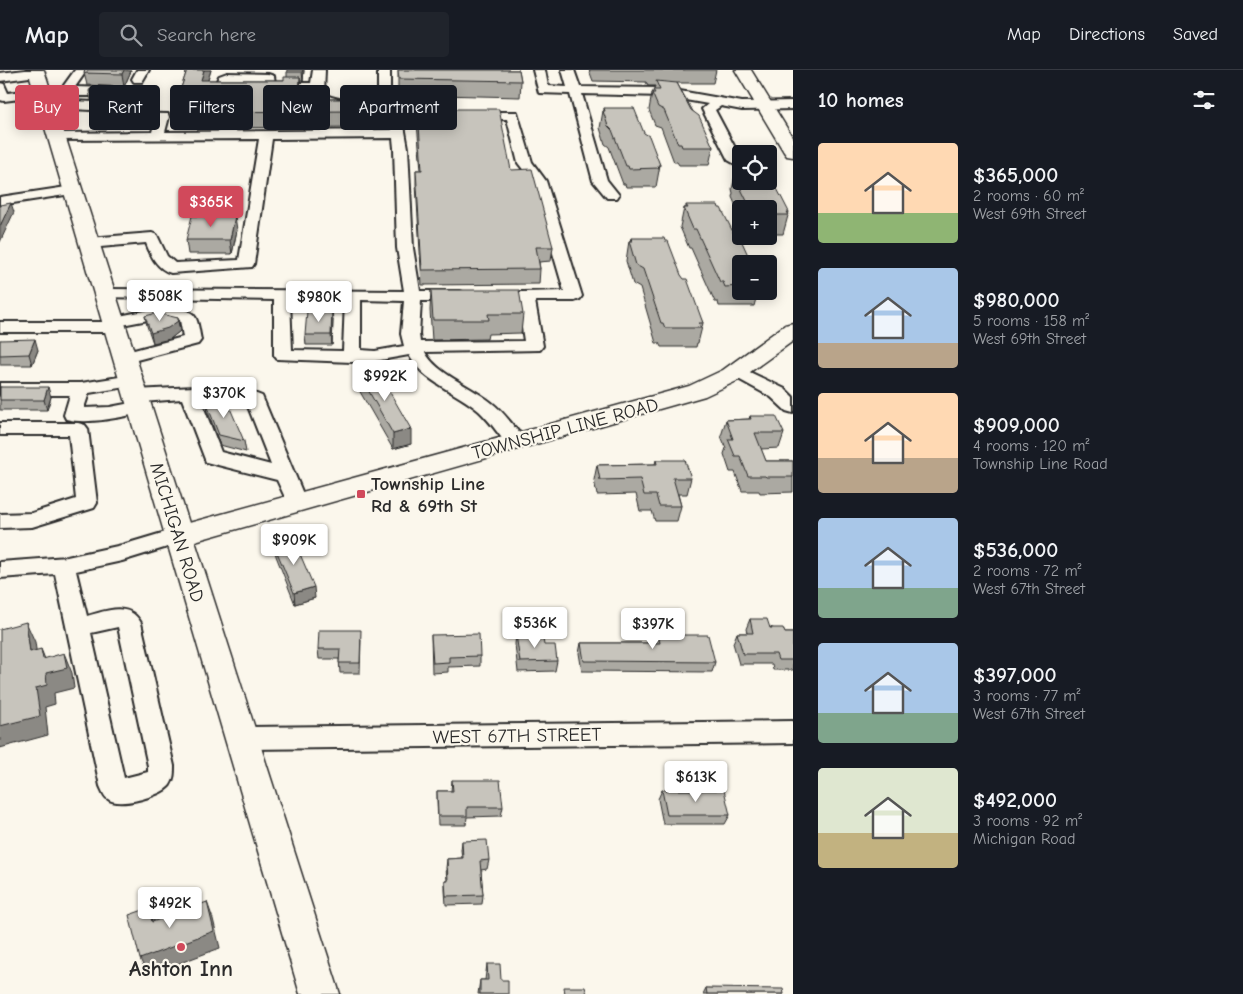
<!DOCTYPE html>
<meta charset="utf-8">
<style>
body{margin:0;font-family:"Comic Neue",sans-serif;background:#20242c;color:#f1f3f6;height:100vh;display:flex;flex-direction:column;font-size:19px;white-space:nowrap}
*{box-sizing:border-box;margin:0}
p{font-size:16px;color:#9ea1a6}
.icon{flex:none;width:28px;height:28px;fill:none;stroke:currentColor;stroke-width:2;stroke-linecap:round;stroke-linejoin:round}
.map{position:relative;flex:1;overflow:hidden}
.side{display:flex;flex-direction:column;background:#171b24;width:450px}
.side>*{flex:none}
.top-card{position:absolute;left:15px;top:15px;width:475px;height:45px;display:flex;gap:10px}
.controls{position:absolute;left:732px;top:75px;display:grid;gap:10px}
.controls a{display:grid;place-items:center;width:45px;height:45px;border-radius:5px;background:#171b24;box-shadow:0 2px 12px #0003;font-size:25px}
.price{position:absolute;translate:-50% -42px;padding:0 11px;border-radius:5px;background:#fff;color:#222;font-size:16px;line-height:32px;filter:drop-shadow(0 1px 2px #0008)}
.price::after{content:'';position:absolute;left:50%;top:30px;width:15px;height:11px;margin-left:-8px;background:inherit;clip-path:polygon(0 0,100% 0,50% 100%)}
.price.on{background:#d1495b;color:#fff}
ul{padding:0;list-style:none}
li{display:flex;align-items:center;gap:15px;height:125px;padding:0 25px}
li span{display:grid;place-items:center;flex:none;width:140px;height:100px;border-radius:5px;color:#555}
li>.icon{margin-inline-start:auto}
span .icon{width:60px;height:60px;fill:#fffc;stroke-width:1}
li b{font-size:21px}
h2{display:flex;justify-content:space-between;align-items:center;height:60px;padding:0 25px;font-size:21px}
.chip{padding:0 18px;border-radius:5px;background:#171b24;box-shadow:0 2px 12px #0003;font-size:18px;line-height:45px}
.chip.on{background:#d1495b;color:#fff}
header{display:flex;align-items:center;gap:30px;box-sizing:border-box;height:70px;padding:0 25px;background:#171b24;border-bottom:1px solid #363941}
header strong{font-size:24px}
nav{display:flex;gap:28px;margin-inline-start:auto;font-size:18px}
.search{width:350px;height:45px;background:#20242c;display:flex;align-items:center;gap:12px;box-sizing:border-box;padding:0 18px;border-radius:5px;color:#9ea1a6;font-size:19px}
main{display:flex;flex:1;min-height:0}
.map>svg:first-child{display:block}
</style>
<header>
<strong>Map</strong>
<div class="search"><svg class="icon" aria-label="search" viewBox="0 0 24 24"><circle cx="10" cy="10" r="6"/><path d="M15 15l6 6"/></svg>Search here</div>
<nav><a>Map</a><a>Directions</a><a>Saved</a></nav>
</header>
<main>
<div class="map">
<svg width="793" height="924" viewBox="0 0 793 924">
<rect width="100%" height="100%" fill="#fbf7ec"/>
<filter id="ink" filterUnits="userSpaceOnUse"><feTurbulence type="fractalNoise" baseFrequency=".02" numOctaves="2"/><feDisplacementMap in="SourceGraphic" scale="10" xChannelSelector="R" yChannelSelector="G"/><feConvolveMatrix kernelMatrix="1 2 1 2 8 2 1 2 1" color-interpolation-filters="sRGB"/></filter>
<g filter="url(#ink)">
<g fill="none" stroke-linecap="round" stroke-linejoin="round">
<g stroke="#2b2b2b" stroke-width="4">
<path id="minor" d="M25,0H42L43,2L37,6L0,11V3Z
M75,0H87L75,17L144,19L146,22L138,32L122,39V43L168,44L169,47L165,62L392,60L390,46L396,42H517L532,92L546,111L582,226L580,229L574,231H535L543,276L540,280L425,282C436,304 473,317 492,333C504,342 513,356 523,367L526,372L523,377L516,378L509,377C499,365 490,351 479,341C457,322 423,312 409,285L375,291L352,292L277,289L274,285V230L99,227L97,224L99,221L105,219L404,221L397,178L394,78L393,68L272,69L254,194L252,197L171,203C157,199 151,186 146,173L89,178L84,176L81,173L84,170L89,168L152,163L157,165L167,186L175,193L239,190L259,69L52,70L50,67L57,63L152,62L155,51H116L110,47V41L72,39L49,44L44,43L43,40L44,37L72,31L117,33L130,26H51L49,23L51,20L62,18ZM507,49L518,93L532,111L564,221L485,223L483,226L485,229L518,231L524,271L420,272L419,264L421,231H460L466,229L468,226L466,223L460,221H420L413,178L408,78L403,50ZM290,230H345L343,281L292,280ZM361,230L404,231L401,264L404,276L375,281L361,280Z
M137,0H149L142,12H134L132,9Z
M313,0H325L324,24C339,31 363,34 378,25V0H390V26C375,45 333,38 314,29L311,21L264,20L262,17L263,12L228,11L227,13L245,14L247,17L245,20C236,22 221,23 214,17L219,6L227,3L268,4L274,6L275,13H311Z
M533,0H545L548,16L567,17L562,0H574L580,17L663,18L742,32L793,31V39L742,40L721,36L715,40L741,89L740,93L735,94L728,90L702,39L708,34L663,26L582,24L607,110L619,125L617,128H607L593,111L570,24L539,23Z
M0,13L4,14L8,23L43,18L49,22L43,26L4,31L0,30Z
M73,116L78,117L80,120L78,123L0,135V127Z
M170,236C198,243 196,243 201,270L198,274L125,293L119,292L116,288L119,284L183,267L180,250L169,246L122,255L121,261L115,262H0V252H106L108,248L114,247Z
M737,296L785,319L793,327V343L786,341L771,327L731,305L728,301L731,297Z
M132,305L138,307L141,311L138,315L89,323L84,338L110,337L136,332L129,330L127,326L129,322L136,320L233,315L262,326L306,431L303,436L296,438L289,436L277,410L206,392L182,329L142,332L147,333L149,337L147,341C124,347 89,355 66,349L64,345L70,325H0V313H81ZM231,327L247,334L271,395L221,382L200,328Z
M0,353H78L85,355L88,359L97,433L94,438L32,457L0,458V444L32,443L76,429L69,365H0Z
M179,458L187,461L190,466L187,471L122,491L76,501L87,546C106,541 129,531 141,553L174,696C174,703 174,709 170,715C162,726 119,738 108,729C104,727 102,720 100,716L55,504L0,508V492L67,487L122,475ZM118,557L148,696V702L124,708L91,563Z
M793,651V673L242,679L233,676L229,668L233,660L242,657Z"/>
</g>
<g stroke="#2b2b2b" stroke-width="3">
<path id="major" d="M28,0H44L189,453L689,316L723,300L785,255L793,253V271L739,310L705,326L195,471L340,924H300Z
M735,0H751L793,68V87L787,86L784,82Z"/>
</g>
<use href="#minor" fill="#fbf7ec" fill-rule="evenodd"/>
<use href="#major" fill="#fbf7ec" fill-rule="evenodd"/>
</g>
<path fill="#aba9a2" stroke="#2b2b2b" d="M187,0H211L208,10H284L287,7V0H304L303,11H300L301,29H363V57L175,58L173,42Z
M398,0H519L521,11L520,27L398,24Z
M589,0H716L713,13H677L713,77L709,95H679L677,92H674L661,57L655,55L649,40L652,23L654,20L655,16H648L646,12L593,11Z
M131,1L124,17L87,15L84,3Z
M118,19L119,28L117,31L91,30L89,21Z
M604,38L644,63L660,95L656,117H626L625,114H623L609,77L605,74L600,58L603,41H604Z
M418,39L511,100L553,177L551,191L539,192L540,199L539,214L422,215L416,114V100H421L417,53Z
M736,101L789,142L783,164H769V139H741V148L732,127L733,123L732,119Z
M686,135L741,194V221H758L754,236H719L718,232H715L691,178H689L680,157L684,138H686Z
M237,160L232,184H188L186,170Z
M631,168L681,205L703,253L698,273H697L696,277H661L659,273H656L640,218L633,214L626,191L629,171H630Z
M431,220L523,244L521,263L488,264L487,269L432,270L430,240Z
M145,246L178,248L180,261L170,269L153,273L147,256Z
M333,250L332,275H306L305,265Z
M0,270L38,280L32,295H0Z
M359,304L411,374L393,379L359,320Z
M0,317L51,327L47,340H0Z
M206,332L244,371L246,382L220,375L208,342Z
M750,346L784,363L779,378L761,379L766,391H793V422L760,423L759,421H742L735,402H730L724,384L726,378L721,366L726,350L749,349Z
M656,390L691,408L687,424H678L681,436L677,451H655L652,441H640L636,424L597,425L594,410L597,395L655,394Z
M274,475L315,528L295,534L276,486Z
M750,549L785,563H793V600H773L772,594H739L733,573L737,563H747L746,559Z
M516,564L544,575L557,591L555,601L518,602L515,574Z
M431,565L480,586V596L448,597V602L432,603Z
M658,565L715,592L712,602L582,601L579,583L581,573H655Z
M361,570L360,603H340L339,589H319L318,579Z
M452,710L503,737L501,746L467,747L466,755H438L437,730V721H451Z
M662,720L730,745L725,754H663L658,729Z
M462,771L489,790L487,799L481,800L483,825L482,834L446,835L445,820V811H447L446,798L447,789L462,788L461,780Z
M487,894L501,910L508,924H478L480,910H485Z
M706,918L784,924H703Z"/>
<path fill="#8b8984" stroke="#2b2b2b" d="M124,0L131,1L124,17L122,4Z
M204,0H211L203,26L201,10Z
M303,0H304L303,11L302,2Z
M300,7L301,23L300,41L299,29Z
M118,19L119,28L117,31L115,22Z
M11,133L14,142L0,172V156Z
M235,146L237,160L232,184L230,170Z
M332,240L333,250L332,275L331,265Z
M178,251L180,261L170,269L153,273L151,263Z
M35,269L38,280L32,295L29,284Z
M48,317L51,327L47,340L44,330Z
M411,359V374L393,379V364Z
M314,517L315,528L295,534L294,523Z
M26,552L35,572L39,601L30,582Z
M41,579L49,599L64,583L72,603L74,618L54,623L55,634L45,637L48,665L0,678V656L43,589Z
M207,832L213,849L220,878L148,905L140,889Z
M149,838L156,855L152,852Z"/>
<path fill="#c7c4bc" stroke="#2b2b2b" d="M85,0H124L122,4L84,3Z
M187,0H204L201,10H284V7H300L299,29H363V41L173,42Z
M287,0H303L302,2H287Z
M398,0H519L521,11L399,9Z
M656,11L677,13L691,40L699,46L713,77H682L681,74H678L664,40L658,37L652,23H655L653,20H660Z
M90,19H118L115,22L89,21Z
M604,38H634L644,63L649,66L660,95H658L659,98L629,99L628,96H626L612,60L608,56L603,41H605Z
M418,39H499L511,100L532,99L553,177H536L540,199L422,200L416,100H422Z
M736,101H741V111H769V103L789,142H787L789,145H769V139H751L736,109H739Z
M11,133L0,156V135Z
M686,135H718L719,138H721L736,168L742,172L752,194H741V216L725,217L723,212H720L696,159H693L684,138H688Z
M192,146H235L230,170H186Z
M631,168H664L665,171H668L681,205L684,209H687L703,253H699L701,258H665L663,253H661L643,199L636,195L629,171H632Z
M431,220H519L523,244H488L489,250H433Z
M332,240L331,265H305L307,241Z
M157,243L178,248V251L168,258L151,263L145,246Z
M35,269L29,284L0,285V270Z
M377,300L411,359L393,364L359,304Z
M0,317H48L44,330H0Z
M219,329L227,331L244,371L219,365L206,332Z
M750,346H776L784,363H755L766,391H793V407H766L765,406H748L740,386H735L728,369H733L726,350L751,349Z
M656,390H685L691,408H673L681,436H659L656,425H644L640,409L600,410L597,395L657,394Z
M294,470L314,517L294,523L274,475Z
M750,549H767L770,558H783L785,563H793V590H778L776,584H743L737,563H753Z
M26,552L30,582L41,579L43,589L64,583L67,598L46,603L47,615L36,618L40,646L0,656V559Z
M319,560H361L360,593H339L340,579H318Z
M542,563L544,575H555L557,591L520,592L516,564Z
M479,564L480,586L449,587V592L433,593L431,565Z
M658,565H708L715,592L584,591L581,573H660Z
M452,710H500L503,737H467V746H438L437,721H453Z
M662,720H724L730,745H667Z
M487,770L489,790L480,791L483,825L446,826L445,811H448L447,789L463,788L462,771Z
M207,832L214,861L140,889L129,845L149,838L152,852Z
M487,894H500L501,910H508V924H480V910H488Z
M564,917H585L587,924H565Z
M706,918L783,919L784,924H707Z"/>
</g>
<g fill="#d1495b" stroke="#fbf7ec" stroke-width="2">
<rect x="356" y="419" width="10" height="10" rx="2.5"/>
<circle cx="181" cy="877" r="5"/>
</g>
<g text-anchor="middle" stroke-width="4.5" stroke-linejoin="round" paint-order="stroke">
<g font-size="19" fill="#2b2b2b" stroke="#fbf7ec">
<text transform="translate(565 358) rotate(-15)" y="7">TOWNSHIP LINE ROAD</text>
<text transform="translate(178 462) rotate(73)" y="7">MICHIGAN ROAD</text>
<text transform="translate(517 665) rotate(-1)" y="7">WEST 67TH STREET</text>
</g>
<g font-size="19" font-weight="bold" fill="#2b2b2b" stroke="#fbf7ec" text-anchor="start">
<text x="371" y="420">Township Line<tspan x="371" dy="22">Rd &amp; 69th St</tspan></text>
</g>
<g font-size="22" font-weight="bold" fill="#2b2b2b" stroke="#fbf7ec">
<text x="181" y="906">Ashton Inn</text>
</g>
</g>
</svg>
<div class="controls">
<a><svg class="icon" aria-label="locate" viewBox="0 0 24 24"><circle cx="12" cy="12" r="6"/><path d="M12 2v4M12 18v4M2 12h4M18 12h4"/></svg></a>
<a>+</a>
<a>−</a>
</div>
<b class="price on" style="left:211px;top:158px">$365K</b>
<b class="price" style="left:160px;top:252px">$508K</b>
<b class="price" style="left:319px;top:253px">$980K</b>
<b class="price" style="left:385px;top:332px">$992K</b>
<b class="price" style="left:224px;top:349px">$370K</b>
<b class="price" style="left:294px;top:496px">$909K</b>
<b class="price" style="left:535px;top:579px">$536K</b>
<b class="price" style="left:653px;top:580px">$397K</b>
<b class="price" style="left:696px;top:733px">$613K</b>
<b class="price" style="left:170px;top:859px">$492K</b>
<div class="top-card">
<a class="chip on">Buy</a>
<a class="chip">Rent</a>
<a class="chip">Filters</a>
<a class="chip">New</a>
<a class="chip">Apartment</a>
</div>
</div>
<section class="side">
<h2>10 homes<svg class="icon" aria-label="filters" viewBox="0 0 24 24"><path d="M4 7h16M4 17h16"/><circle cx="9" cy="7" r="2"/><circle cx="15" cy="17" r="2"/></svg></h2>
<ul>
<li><span style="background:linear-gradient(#ffd9b3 70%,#8fb573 0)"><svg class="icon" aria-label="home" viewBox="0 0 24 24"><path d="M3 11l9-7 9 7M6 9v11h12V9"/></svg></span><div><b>$365,000</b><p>2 rooms · 60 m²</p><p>West 69th Street</p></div></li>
<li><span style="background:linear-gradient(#a9c7e8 75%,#b9a48a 0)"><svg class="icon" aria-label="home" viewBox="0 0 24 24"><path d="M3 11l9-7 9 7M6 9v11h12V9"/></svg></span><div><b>$980,000</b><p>5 rooms · 158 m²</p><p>West 69th Street</p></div></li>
<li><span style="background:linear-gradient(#ffd9b3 65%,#b9a48a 0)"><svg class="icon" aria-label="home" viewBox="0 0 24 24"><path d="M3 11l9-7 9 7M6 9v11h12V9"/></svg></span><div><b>$909,000</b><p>4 rooms · 120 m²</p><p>Township Line Road</p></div></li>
<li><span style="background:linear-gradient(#a9c7e8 70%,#7fa58c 0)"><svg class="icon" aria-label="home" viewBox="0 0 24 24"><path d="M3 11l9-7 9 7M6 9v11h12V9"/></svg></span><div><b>$536,000</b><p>2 rooms · 72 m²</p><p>West 67th Street</p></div></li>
<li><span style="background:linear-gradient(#a9c7e8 70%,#7fa58c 0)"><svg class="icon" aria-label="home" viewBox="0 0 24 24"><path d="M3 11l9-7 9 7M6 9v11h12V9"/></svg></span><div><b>$397,000</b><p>3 rooms · 77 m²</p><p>West 67th Street</p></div></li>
<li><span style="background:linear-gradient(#dfe7d0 65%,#c2b280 0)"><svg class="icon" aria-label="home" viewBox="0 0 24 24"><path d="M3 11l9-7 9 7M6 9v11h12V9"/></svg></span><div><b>$492,000</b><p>3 rooms · 92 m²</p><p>Michigan Road</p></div></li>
</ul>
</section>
</main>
